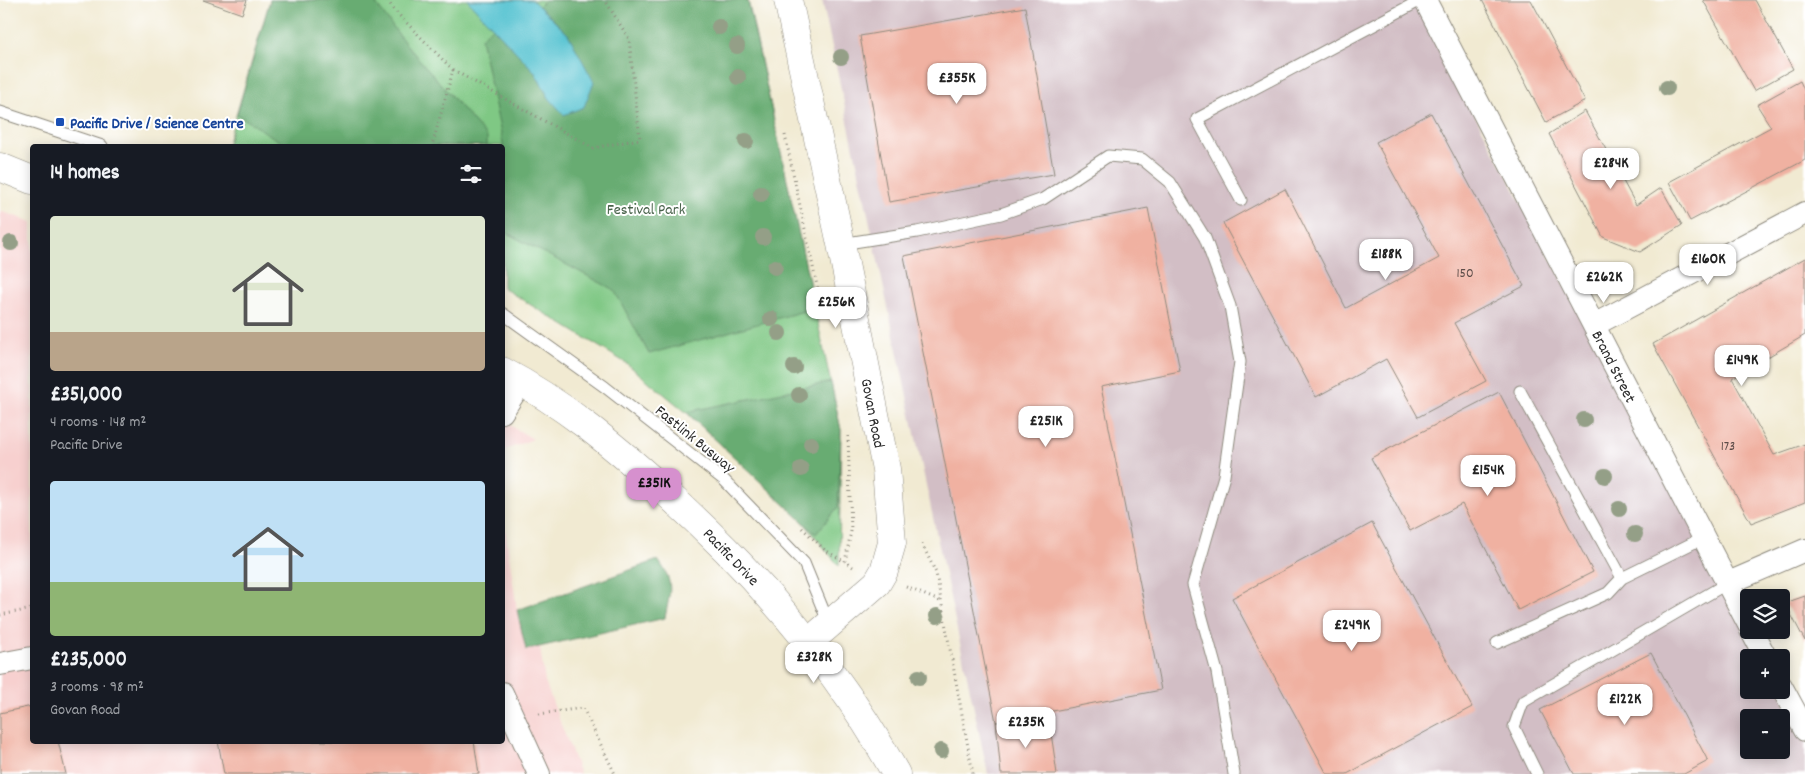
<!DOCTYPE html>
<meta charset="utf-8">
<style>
body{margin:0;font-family:Dekko,sans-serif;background:#242831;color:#f1f3f6;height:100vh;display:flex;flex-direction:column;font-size:19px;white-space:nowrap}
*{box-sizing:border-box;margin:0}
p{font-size:16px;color:#9ea1a6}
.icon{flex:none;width:28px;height:28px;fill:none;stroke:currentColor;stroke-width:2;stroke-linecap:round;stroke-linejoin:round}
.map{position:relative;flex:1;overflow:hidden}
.panel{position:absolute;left:30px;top:144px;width:475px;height:600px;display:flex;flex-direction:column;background:#171b24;border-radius:5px;box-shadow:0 2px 12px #0003}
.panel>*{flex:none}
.controls{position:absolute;left:1740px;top:589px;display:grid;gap:10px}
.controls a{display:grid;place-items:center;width:50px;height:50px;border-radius:5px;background:#171b24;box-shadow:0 2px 12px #0003;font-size:25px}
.price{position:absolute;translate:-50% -42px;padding:0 11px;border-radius:10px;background:#fff;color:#222;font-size:16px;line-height:32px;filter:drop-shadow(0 1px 2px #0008)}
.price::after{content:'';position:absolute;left:50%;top:30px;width:15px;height:11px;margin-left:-8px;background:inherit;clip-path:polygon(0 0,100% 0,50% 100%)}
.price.on{background:#d690ce;color:#111}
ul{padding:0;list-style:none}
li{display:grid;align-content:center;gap:10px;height:265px;padding:0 20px}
li span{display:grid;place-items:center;height:155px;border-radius:5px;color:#555}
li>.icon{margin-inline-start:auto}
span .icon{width:90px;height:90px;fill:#fffc;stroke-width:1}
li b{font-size:21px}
h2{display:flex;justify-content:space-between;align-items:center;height:60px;padding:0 20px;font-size:21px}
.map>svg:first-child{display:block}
</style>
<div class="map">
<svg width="1805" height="774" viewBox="0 0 1805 774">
<rect width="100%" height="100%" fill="#fff"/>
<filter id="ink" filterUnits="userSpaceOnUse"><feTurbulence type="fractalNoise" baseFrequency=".02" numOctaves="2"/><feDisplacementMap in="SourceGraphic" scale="10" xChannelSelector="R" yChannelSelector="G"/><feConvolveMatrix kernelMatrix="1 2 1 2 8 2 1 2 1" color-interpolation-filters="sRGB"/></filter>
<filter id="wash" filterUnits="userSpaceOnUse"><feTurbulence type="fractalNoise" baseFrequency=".0096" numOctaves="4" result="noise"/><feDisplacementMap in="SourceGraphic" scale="20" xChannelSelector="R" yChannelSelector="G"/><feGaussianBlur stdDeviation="1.12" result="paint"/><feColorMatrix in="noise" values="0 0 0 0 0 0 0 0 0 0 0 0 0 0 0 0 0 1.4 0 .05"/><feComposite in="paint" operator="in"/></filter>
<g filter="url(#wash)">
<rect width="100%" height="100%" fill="#f1ead2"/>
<path fill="#f7d0cf" d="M0,211L32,222V741H502L503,514L517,610L525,643L539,641L545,682L580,774H0Z
M503,421L533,439L505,450L503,461Z"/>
<path fill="#d2bec5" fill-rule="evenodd" d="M822,0H1414L1762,657L1749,658V690H1779L1805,739V774H988ZM1749,718H1781V750H1749Z"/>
<path fill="#7fc884" stroke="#557a58" d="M270,0H748L841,430L839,566L800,518L686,412L626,363L503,288L502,146H227Z"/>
<path fill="#67ac72" stroke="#496c4e" d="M270,0H373L405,43L487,137V146H287L237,114Z
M545,0H745L748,2L815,308L649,354L614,290L503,231L502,163L506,158L481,38L493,27L534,71L549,98L568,34L539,6Z
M831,382L841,430L838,507L816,534L686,412Z
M658,560C675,583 670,591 665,618L526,650L517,610Z"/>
<path fill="#57c3d1" stroke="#41777e" d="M467,0H532L568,34L594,82L584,107L564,115L549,98L534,71Z"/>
<g id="blocks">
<path fill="#f0b1a1" d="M203,0H247L242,14Z
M1482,0H1531L1585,101L1546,122Z
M1703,0H1755L1793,69L1754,91Z
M1025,7L1054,174L889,202L860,36Z
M1800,81L1805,92V160L1690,221L1669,182L1771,127L1757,105Z
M1585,111L1636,205L1661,188L1682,225L1640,252L1603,237L1549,134Z
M1431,113L1524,286L1454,323L1486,381L1418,417L1386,359L1316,397L1223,223L1285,189L1346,308L1439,258L1376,142Z
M1148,208L1180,371L1101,387L1161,690L996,722L904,256Z
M1805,258V335L1732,378L1774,455L1805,444V502L1751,523L1653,344Z
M1499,392L1593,572L1518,610L1462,504L1410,531L1371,458Z
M1372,523L1472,707L1347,774H1327L1232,598Z
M1805,596V641L1785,603Z
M1651,653L1708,761L1684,774H1574L1540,710Z
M32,706V741H58L66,774H0V713Z
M996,722L1050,726L1057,774H1001Z
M218,741H474L479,774H224Z"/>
</g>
</g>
<g filter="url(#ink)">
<use href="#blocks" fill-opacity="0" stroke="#8e8a7e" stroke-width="1"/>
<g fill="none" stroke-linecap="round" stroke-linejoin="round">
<g stroke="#8e8a7e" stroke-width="13">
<path id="service" d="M0,112L102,146
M1241,200L1197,119L1421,0
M841,244L917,232L1001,214L1043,199L1108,156L1142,159L1170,182L1205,238L1230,306L1240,362L1224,476L1193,585L1217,672L1234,774
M502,313L605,387L724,480L804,563L829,624
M1520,391L1622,578
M1497,643L1608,593L1622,578L1703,538
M1537,774L1514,727L1523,702L1726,584"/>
</g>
<g stroke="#8e8a7e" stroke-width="24">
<path id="minor" d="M1425,0L1749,625
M1594,325L1805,213
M502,412L522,381
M1726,584L1805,550
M1751,630L1766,658
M0,664L32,658
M1781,686L1805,730
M502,693L539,774"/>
</g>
<g stroke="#8e8a7e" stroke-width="29">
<path id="tertiary" d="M788,0L841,244L886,469L892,543L884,571L877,583L809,642
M0,167L32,180
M502,371C561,402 612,444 661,488C754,571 836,664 896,774"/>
</g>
<path stroke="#8e8a7e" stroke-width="3" stroke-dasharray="1 4" stroke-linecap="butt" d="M388,0L393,9L453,70L432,146
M453,70L593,148L640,139L629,39L605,0
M785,135L819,295
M848,436L851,531L845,562L853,567
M802,528L825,550L845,562
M922,544L936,573L973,774
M906,587L942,602
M0,615L32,609
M539,714L583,708L615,774"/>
<use href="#service" stroke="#fff" stroke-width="11"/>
<use href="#minor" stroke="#fff" stroke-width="22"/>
<use href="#tertiary" stroke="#fff" stroke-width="28"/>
</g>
<g fill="#949f87">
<circle cx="719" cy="27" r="8"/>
<circle cx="737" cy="46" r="8"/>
<circle cx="841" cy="57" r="8"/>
<circle cx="738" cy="77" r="8"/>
<circle cx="1667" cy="88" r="8"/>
<circle cx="746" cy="141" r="8"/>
<circle cx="761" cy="194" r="8"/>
<circle cx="763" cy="237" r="8"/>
<circle cx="11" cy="243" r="8"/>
<circle cx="775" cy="267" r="8"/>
<circle cx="771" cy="319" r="8"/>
<circle cx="779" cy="333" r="8"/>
<circle cx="794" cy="367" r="8"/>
<circle cx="799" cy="395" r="8"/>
<circle cx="1584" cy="420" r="8"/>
<circle cx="811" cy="444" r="8"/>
<circle cx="801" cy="469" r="8"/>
<circle cx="1605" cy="476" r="8"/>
<circle cx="1619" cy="509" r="8"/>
<circle cx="1635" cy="534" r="8"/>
<circle cx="937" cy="616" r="8"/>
<circle cx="919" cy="677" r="8"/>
<circle cx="941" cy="751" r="8"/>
</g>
</g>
<rect fill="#1a4fb4" stroke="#fff" stroke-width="2" x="55" y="117" width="10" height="10" rx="2.5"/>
<g text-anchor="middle" stroke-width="4" stroke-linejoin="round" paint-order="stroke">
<g font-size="14" fill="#5c4c48">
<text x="1465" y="277">150</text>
<text x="1728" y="450">173</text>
</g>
<g font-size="16" font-weight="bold" fill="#164399" stroke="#fff" text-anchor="start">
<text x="70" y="128">Pacific Drive / Science Centre</text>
</g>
<g font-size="16" fill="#48624a" stroke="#fff">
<text x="646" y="214">Festival Park</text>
</g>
<g font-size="16" fill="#2b2b2b" stroke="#fff">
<text transform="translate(1615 366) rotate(63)" y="6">Brand Street</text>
<text transform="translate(874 413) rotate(79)" y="6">Govan Road</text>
<text transform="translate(696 438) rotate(39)" y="6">Fastlink Busway</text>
<text transform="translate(732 556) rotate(46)" y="6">Pacific Drive</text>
</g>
</g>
</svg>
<div class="controls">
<a><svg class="icon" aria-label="layers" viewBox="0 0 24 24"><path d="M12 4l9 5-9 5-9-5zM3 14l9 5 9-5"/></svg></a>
<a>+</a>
<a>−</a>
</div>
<b class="price" style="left:957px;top:105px">£355K</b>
<b class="price" style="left:1611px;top:190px">£284K</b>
<b class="price" style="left:1386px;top:281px">£188K</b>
<b class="price" style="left:1708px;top:286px">£160K</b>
<b class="price" style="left:1604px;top:304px">£262K</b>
<b class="price" style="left:836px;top:329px">£256K</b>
<b class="price" style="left:1742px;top:387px">£149K</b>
<b class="price" style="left:1046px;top:448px">£251K</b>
<b class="price" style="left:1488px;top:497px">£154K</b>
<b class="price on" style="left:654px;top:510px">£351K</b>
<b class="price" style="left:1352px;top:652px">£249K</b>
<b class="price" style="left:814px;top:684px">£328K</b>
<b class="price" style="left:1625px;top:726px">£122K</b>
<b class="price" style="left:1026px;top:749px">£235K</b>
<section class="panel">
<h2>14 homes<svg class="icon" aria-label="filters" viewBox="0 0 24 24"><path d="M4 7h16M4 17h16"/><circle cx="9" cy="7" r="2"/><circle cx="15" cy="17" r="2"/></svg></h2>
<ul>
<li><span style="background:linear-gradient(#dfe7d0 75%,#b9a48a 0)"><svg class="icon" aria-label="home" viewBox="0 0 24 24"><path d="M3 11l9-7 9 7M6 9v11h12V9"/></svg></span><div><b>£351,000</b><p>4 rooms · 148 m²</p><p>Pacific Drive</p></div></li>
<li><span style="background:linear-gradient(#bfe0f5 65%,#8fb573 0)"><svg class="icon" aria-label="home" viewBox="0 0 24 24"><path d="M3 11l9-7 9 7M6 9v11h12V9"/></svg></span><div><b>£235,000</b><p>3 rooms · 98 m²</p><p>Govan Road</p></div></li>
</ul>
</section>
</div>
